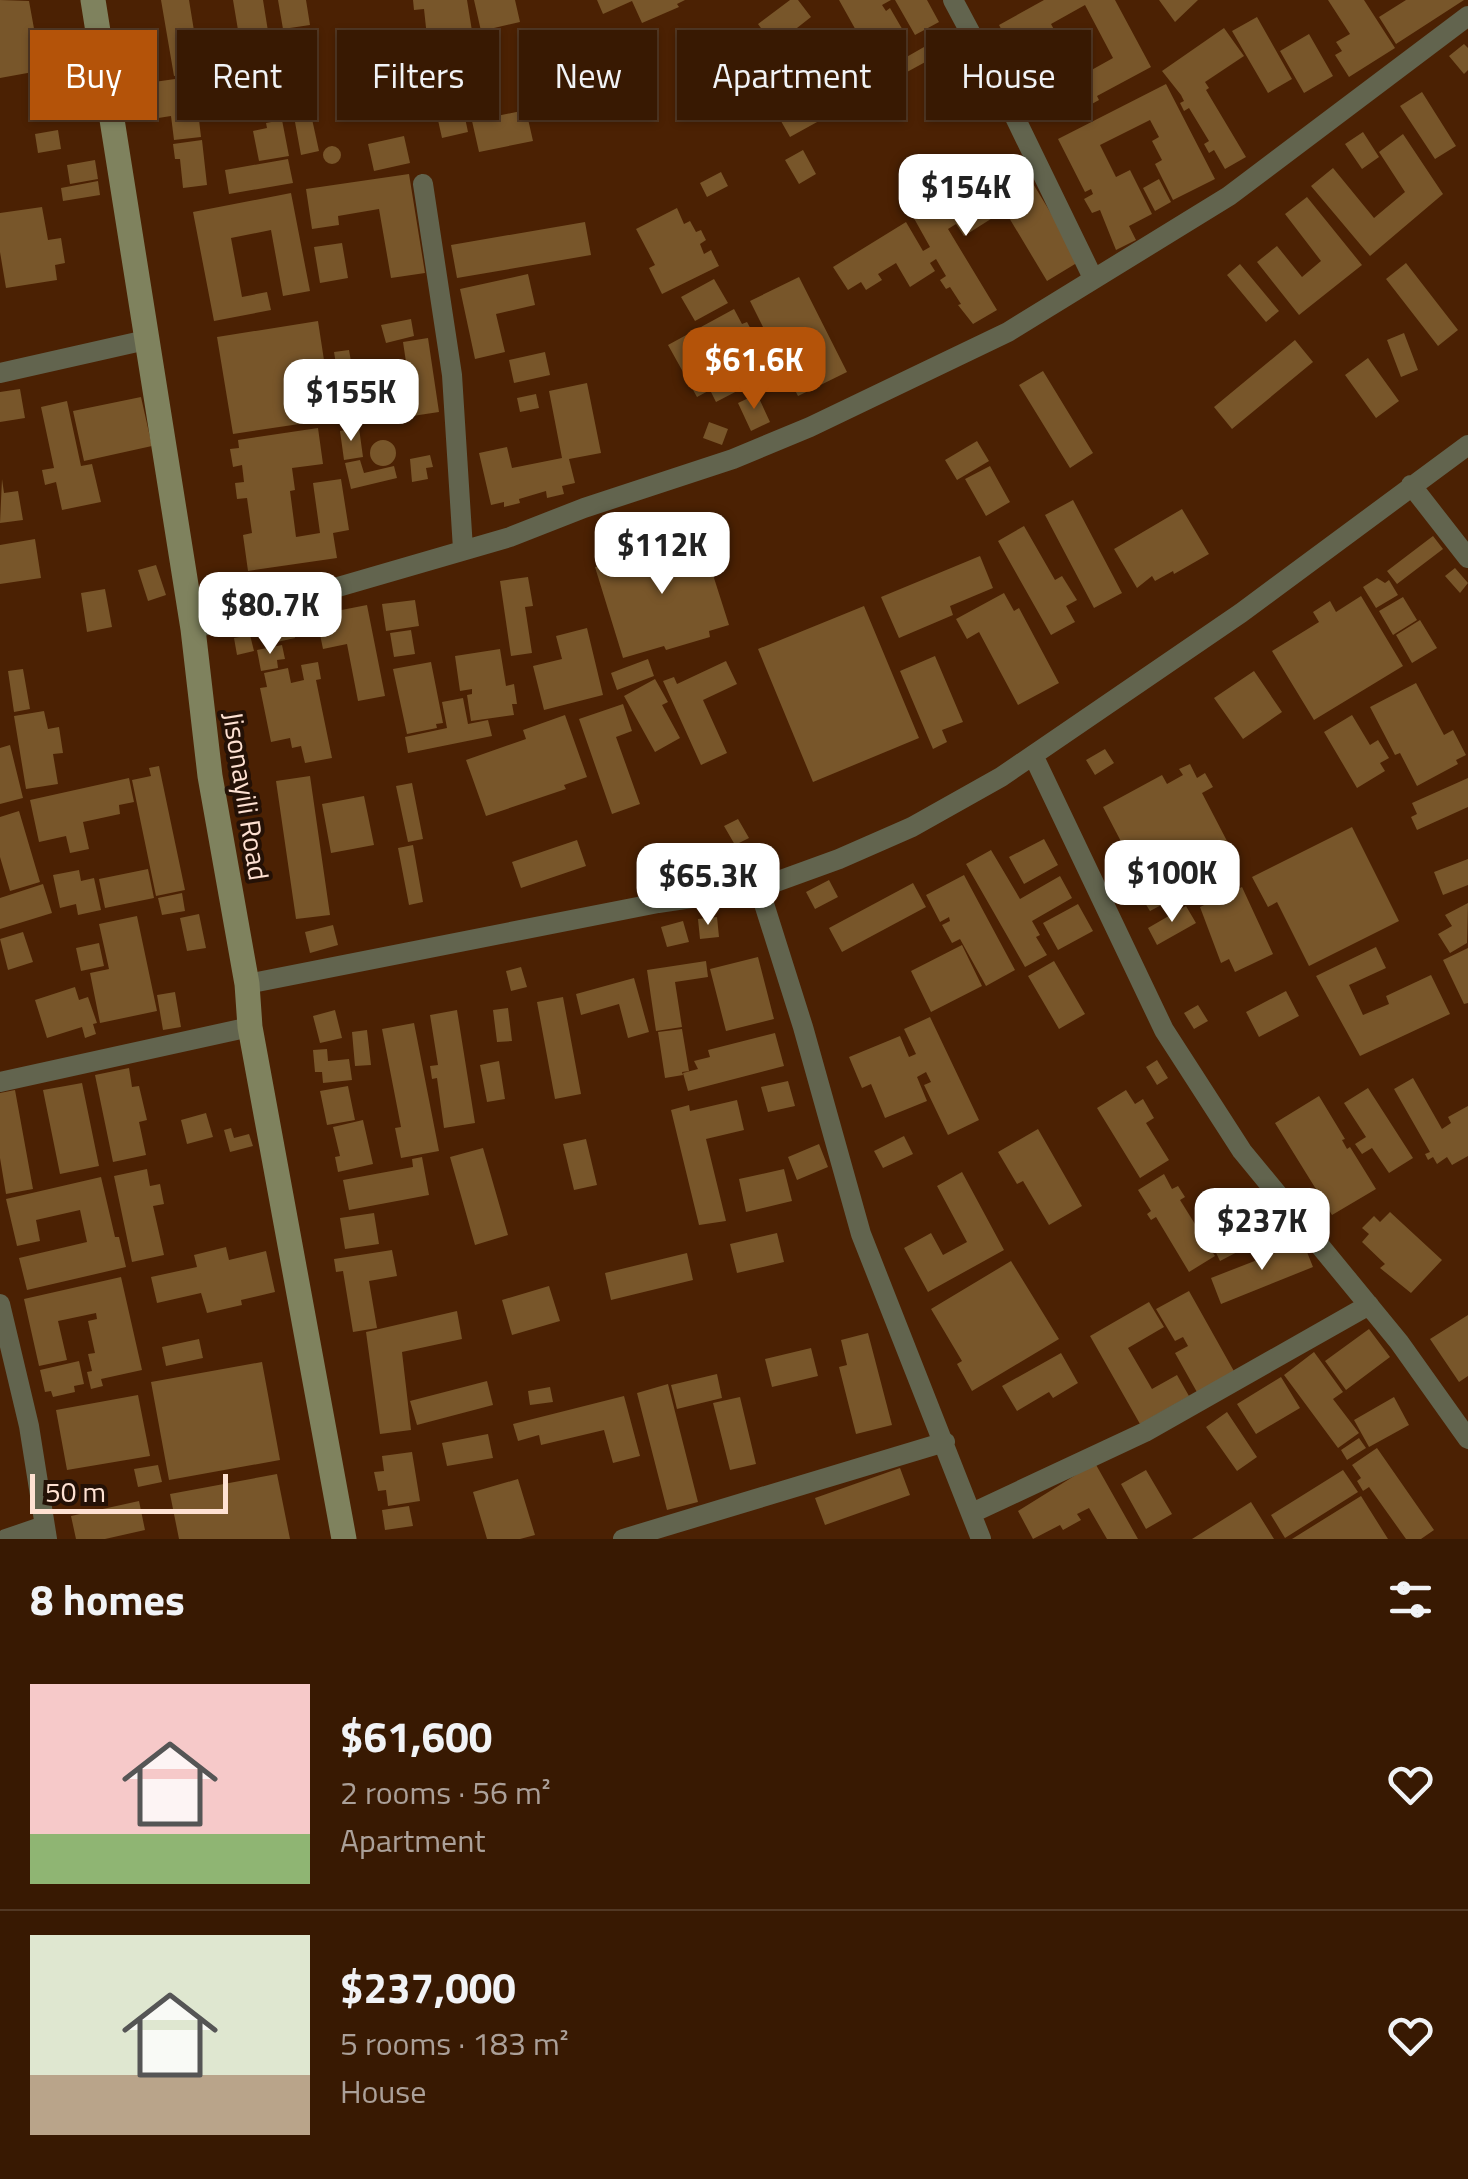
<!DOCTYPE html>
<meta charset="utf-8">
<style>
body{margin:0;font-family:"Titillium Web",sans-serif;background:#3f220c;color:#f1f3f6;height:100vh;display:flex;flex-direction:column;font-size:38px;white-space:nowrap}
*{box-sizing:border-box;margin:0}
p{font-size:32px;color:#aba099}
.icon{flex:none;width:55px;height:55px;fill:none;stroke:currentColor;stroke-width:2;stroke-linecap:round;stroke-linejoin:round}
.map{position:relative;height:1539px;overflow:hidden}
.panel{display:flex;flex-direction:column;background:#381902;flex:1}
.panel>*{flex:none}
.hud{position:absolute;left:30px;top:30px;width:1410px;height:90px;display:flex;gap:20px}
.scale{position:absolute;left:30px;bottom:25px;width:198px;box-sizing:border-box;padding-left:10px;border:5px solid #fee1d2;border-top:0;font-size:28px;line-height:35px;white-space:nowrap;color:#fee1d2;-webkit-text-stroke:8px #241106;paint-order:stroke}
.price{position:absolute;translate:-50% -85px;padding:0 22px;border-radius:20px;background:#fff;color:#222;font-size:32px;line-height:65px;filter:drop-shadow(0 2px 5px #0008)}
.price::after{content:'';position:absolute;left:50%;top:60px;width:30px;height:22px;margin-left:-15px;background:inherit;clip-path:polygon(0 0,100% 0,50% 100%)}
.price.active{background:#b45309;color:#fff}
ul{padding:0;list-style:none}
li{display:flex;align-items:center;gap:30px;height:250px;padding:0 30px}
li+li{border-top:2px solid #523824}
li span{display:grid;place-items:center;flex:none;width:280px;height:200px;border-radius:0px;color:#555}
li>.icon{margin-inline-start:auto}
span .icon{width:120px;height:120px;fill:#fffc;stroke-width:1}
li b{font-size:42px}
h2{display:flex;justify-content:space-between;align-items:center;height:120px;padding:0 30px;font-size:42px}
.pill{padding:0 35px;border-radius:0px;background:#381902;box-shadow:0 2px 8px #0004,0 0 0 2px #523824;font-size:35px;line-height:90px}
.pill.active{background:#b45309;color:#fff}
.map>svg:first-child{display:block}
</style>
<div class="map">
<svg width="1468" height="1539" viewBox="0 0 1468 1539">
<rect width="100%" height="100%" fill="#4b2103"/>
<path fill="#78562a" d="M0,0L29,1L37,45L29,47L33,72L0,78Z
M161,0H189L196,43L232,37L237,66L174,76Z
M233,0H263L271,50L242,54Z
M278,0H306L310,25L283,29Z
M413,0H467L472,31L427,37L424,9L414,10Z
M474,0H515L520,22L481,31Z
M597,0H685L677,4L679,7L642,23L632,1L603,14Z
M790,0H798L811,17L774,46L758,24Z
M839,0H891L882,5L886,11L890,8L908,39L872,59Z
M895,0H927L939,22L915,35Z
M1044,0H1115L1151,67L1097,96L1099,100L1090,105L1086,98L1050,118L1032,86L1072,64L1079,77L1113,58L1085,5L1051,24L1058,37L1017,59L999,25Z
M1159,0H1198L1175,22Z
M1328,0H1364L1395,48L1349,77L1335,55L1342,51L1336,42L1350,34Z
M1406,0H1464L1396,44L1379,17Z
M1257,17L1292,79L1268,93L1232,31Z
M1224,28L1244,56L1205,82L1209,88L1206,90L1246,157L1225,169L1214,150L1209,153L1204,144L1209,141L1189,108L1184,111L1180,103L1184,101L1181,95L1162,71Z
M753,29L786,96L780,99L782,103L767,110L732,40Z
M940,29L951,48L885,84L875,65L885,60L889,67L931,43L928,36Z
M1309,34L1333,76L1304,93L1280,51Z
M469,38L476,66L455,70L468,132L442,138L422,49Z
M78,40L82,67L55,71L51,45Z
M1464,44L1468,48V70L1464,74L1449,56Z
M311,48L318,71L300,77L292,54Z
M271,65L275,79L260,82L266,103L245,109L243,101L230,105L223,79Z
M836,68L856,106L848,110L846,106L790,137L777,114L792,105L787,95L810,83L816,95L824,90L818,78Z
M217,73L221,108L198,111L201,137L174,140L171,116L152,119L147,83L182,78L183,86L200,84L199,75Z
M1166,84L1215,179L1173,200L1155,164L1162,160L1152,141L1159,137L1150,120L1100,145L1116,177L1130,170L1152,214L1129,226L1136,240L1116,250L1100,210L1092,213L1084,199L1093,194L1091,189L1085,192L1058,139Z
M1422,92L1456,146L1435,159L1400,106Z
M526,110L533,141L479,152L472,121Z
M312,119L319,151L301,155L295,122Z
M282,120L289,156L259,161L253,131L267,128L266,123Z
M58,130L61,149L38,153L35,134Z
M1363,132L1379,157L1362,169L1345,144Z
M1403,134L1443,194L1370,256L1311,186L1333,168L1374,218L1405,192L1379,152Z
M404,136L410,163L374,171L368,144Z
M202,140L207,185L183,188L180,159H175L173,144Z
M323 155a9 9 0 1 1 18 0a9 9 0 1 1-18 0Z
M803,150L816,174L799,184L785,160Z
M288,159L293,183L229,194L225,170Z
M1018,159L1080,261L1047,281L999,201L988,207L994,217L964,236L956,224L948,229L997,310L973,324L958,305L961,304L950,287L946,289L940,280L946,276L936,259L930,263L935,271L910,287L896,263L878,274L882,280L866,290L861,282L848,290L833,267L906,222L923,251L930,247L911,213L921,208L924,213L930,209L926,204L934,200L937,205L954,195L951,191L962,184L966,190L991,175L987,169L995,163L999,169Z
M95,160L98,179L70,184L67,165Z
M721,172L728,186L707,197L700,183Z
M409,174L425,273L391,278L379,209L338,216L339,225L312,229L306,189Z
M1159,179L1171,202L1155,211L1143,188Z
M98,181L100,195L63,201L61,188Z
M291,193L310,291L283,296L271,230L231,238L242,297L267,292L271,310L214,321L193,212Z
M1307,197L1362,265L1299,315L1257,262L1277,246L1302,277L1321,261L1285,214Z
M42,207L48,240L61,238L65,263L55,265L57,280L6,288L0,252V213Z
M677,208L684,224L690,221L696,232L701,230L706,240L700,244L704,254L711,250L719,266L662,294L649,268L655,265L636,229Z
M585,222L591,255L457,278L451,245Z
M342,243L348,278L320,283L314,247Z
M1406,263L1458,330L1438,346L1386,279Z
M1240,264L1279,311L1266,322L1227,275Z
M528,274L535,305L496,314L505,352L475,359L460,289Z
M799,277L847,372L798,396L777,355L770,358L759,336L766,333L750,301Z
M714,279L728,303L695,321L681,297Z
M734,309L742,324L747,322L753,333L749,335L755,348L760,346L769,373L747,385L734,362L728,365L741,389L716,402L710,390L697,397L668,345Z
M411,319L414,336L386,343L381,325Z
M318,321L333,419L233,434L217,337Z
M1404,333L1418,370L1401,377L1387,340Z
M428,338L439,412L346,426L334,352L349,350L356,390L409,382L403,342Z
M1295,340L1313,362L1232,429L1214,407Z
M545,352L550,375L514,383L509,360Z
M1368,358L1399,401L1376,418L1345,375Z
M1043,371L1093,453L1070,468L1019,385Z
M587,383L601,453L569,459L575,483L562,486L564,494L547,498L546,491L519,499L520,503L504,507V502L491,505L479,453L507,447L512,468L562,458L549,391Z
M20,389L25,418L0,422V392Z
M536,394L539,408L520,412L517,398Z
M757,394L770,422L751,431L738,403Z
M141,397L152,446L84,461L73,411Z
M67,401L81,466L92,464L101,502L62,510L56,482L45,485L42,470L54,468L41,407Z
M709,422L728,429L722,445L703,438Z
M318,428L323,464L292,468L295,490L290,491L296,537L320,533L313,483L341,479L349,530L333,533L337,558L248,571L243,535L252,533L247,498L237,499L235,483L244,482L242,465L233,467L230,449L239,448L238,440Z
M359,428L363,457L344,460L340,431Z
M370 453a13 13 0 1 1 26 0a13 13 0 1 1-26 0Z
M977,441L989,461L957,480L945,460Z
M430,455L433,467L426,468L428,479L412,482L410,459Z
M360,460L364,473L394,466L397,478L351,489L345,463Z
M990,466L1010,502L986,516L965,479Z
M2,479L4,493L18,491L23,520L0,523Z
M1073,500L1122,593L1094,608L1045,515Z
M1182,509L1209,554L1174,574L1173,571L1155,581L1152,576L1137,588L1114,549Z
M1024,526L1055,580L1062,576L1077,600L1066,606L1075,622L1051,635L998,541Z
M700,534L729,625L709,631L710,637L666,650L664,646L623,658L595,567Z
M1433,536L1443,549L1397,584L1387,571Z
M35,539L41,578L0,584V545Z
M980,556L993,588L950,606L953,615L899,638L881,597Z
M156,565L166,595L148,601L138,570Z
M1455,568L1468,583L1460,593L1445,576Z
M528,577L533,606L525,607L532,653L511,656L500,581Z
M1377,578L1385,583L1389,580L1398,595L1376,608L1363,587Z
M105,589L112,627L87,632L81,593Z
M1004,593L1014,611L1019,608L1059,683L1018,705L979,632L967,639L956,619Z
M1361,596L1403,666L1314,720L1272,651L1319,622L1313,612L1330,601L1336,612Z
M1403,597L1417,620L1393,635L1379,611Z
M415,600L419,626L386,631L382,604Z
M367,605L385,696L358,701L347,644L323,649L316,615Z
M864,606L919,738L813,782L758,649Z
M1420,620L1437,648L1412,663L1396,635Z
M292,622L295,638L268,644L264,627Z
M587,628L603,695L544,710L533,666L562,659L556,636Z
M411,630L415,654L394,657L390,633Z
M250,635L254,651L237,655L234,638Z
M282,645L285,659L277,660L278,668L261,671L257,650Z
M500,649L506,686L514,684L517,704H512L514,715L471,721L467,695L472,694V689L460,691L455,656Z
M935,656L963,722L942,730L947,742L933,749L900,671Z
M648,659L654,676L617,690L611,673Z
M726,661L737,684L703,700L727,753L701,765L663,681L674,677L677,684Z
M318,662L321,679L316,680L332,758L305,763L301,746L292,748L290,738L271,742L260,688L267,687L264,673L288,668L291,683L304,680L301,665Z
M431,662L443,723L436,724L437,728L407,734L393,669Z
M23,669L30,709L14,712L8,671Z
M1254,671L1282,712L1243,739L1214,698Z
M655,679L668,702L662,705L680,738L655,752L624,696Z
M1416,683L1444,735L1453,730L1466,755L1456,760L1458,764L1417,786L1400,753L1395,755L1370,707Z
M463,698L468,724L488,720L492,736L408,753L405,737L447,728L442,702Z
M623,704L632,731L616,737L640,804L612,814L579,719Z
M44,711L48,729L59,727L63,753L53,754L58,784L26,789L14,716Z
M565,715L587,777L564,785L566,789L486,816L466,760L526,739L523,730Z
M1352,715L1370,745L1378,740L1389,758L1380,763L1385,771L1357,788L1324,732Z
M10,745L23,798L0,804V748Z
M1105,749L1114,763L1095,775L1086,760Z
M1190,764L1197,778L1205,773L1213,787L1202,793L1239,864L1150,911L1145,903L1152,899L1146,887L1137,892L1131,881L1139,876L1103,807L1162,775L1167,784L1183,775L1179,769Z
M159,766L185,890L156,896L132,780L151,776L149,768Z
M310,776L330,915L296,919L276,781Z
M129,778L134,802L119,805L120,814L83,822L89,849L70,853L66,836L39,842L30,800Z
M1468,778V807L1417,830L1411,817L1417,814L1412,803Z
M412,783L423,839L408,842L396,786Z
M364,796L374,845L331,853L322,804Z
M19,811L40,882L10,891L0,857V817Z
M738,819L749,838L735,845L724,826Z
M1352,827L1399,921L1309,966L1277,902L1268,907L1252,877Z
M1044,839L1058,865L1024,884L1009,857Z
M577,840L586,866L521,888L512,862Z
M413,845L423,902L409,905L398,848Z
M991,850L1020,899L1060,876L1072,898L1032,921L1040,935L1036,937L1047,955L1025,967L966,864Z
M1468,859V885L1443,895L1434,872Z
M148,869L154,898L105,908L99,879Z
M79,870L81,881L94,878L101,910L78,915L76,904L60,908L53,875Z
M964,875L1015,970L986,986L960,939L952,943L942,925L950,921L949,917L940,922L926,895Z
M829,880L838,897L815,909L806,892Z
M913,883L926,907L842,952L829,928Z
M43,884L52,913L0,929V898Z
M1242,887L1273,954L1235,972L1229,959L1221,963L1200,907Z
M182,893L185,911L162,915L158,898Z
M1468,903L1467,943L1450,953L1438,934L1452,926L1445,915Z
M1078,904L1093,931L1058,950L1043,923Z
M1186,906L1196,923L1157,945L1148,928Z
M199,914L206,948L187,951L180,918Z
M137,916L157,1011L100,1023L90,973L109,969L99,924Z
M717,917L719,937L700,939L698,919Z
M683,921L689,942L667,947L661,927Z
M333,925L338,945L310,953L305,932Z
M23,932L33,962L8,970L0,939Z
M99,943L104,966L81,971L76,948Z
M962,945L982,986L931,1012L911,971Z
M1376,947L1386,968L1349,985L1363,1015L1389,1004L1386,996L1431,975L1450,1014L1360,1056L1316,976Z
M1468,948V1003L1464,1004L1443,960Z
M758,957L774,1019L726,1031L710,969Z
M706,961L708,977L675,982L682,1027L656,1031L647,970Z
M1054,961L1085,1014L1059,1029L1028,976Z
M521,967L527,987L511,991L506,971Z
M634,978L649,1032L628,1038L619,1004L581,1015L576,994Z
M75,987L79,1000L88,997L97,1023L93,1024L96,1034L85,1038L82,1027L47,1038L35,1000Z
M1286,991L1299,1016L1259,1037L1246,1012Z
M175,992L181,1027L163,1030L157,995Z
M563,997L581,1094L555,1099L537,1002Z
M1198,1005L1208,1021L1194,1029L1184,1013Z
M508,1008L512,1041L497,1042L493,1010Z
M335,1010L342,1038L320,1043L313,1016Z
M457,1010L475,1123L444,1128L437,1078L432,1079L430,1066L438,1065L430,1015Z
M930,1017L979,1120L948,1135L924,1085L931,1082L926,1072L917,1077L927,1101L885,1118L871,1084L862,1088L849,1057L900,1036L909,1057L916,1054L904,1029Z
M414,1023L439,1151L401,1158L395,1128L401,1127L382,1029Z
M682,1029L689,1071L682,1072L683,1075L665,1078L658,1032Z
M367,1030L371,1065L355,1066L352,1032Z
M775,1033L784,1066L688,1091L683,1073L698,1069L694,1061L710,1057L708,1050Z
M327,1049L328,1061L349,1059L352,1080L323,1083L322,1072H315L313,1050Z
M1157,1060L1168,1078L1157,1085L1146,1067Z
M499,1061L505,1099L487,1102L480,1065Z
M129,1068L132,1087L139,1086L147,1120L139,1122L146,1155L113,1162L95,1075Z
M1413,1078L1442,1129L1451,1123L1448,1117L1468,1106V1156L1452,1165L1447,1157L1437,1164L1433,1157L1428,1160L1425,1154L1430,1152L1394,1089Z
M788,1081L795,1106L768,1112L761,1087Z
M82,1083L99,1166L60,1174L43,1090Z
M348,1086L355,1120L327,1125L320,1091Z
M1368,1088L1413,1158L1389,1173L1372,1148L1362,1154L1355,1144L1366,1137L1344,1103Z
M15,1090L33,1189L6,1194L0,1158V1093Z
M1126,1090L1135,1104L1143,1099L1154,1118L1146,1123L1169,1160L1140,1178L1097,1108Z
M1319,1096L1345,1139L1342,1140L1347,1149L1350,1147L1376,1189L1332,1215L1275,1123Z
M737,1100L744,1130L706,1139L726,1221L699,1225L671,1110L689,1105L690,1111Z
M206,1113L213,1137L187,1144L181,1120Z
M363,1120L373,1164L338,1172L335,1157L340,1156L333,1127Z
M231,1128L234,1138L249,1134L253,1146L230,1152L224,1130Z
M1038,1129L1082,1206L1049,1225L1023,1181L1017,1184L998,1152Z
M904,1136L913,1154L883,1168L874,1151Z
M586,1139L597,1185L574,1190L563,1144Z
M819,1144L828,1167L797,1180L788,1157Z
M483,1148L508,1235L475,1245L450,1157Z
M422,1157L429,1195L349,1210L343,1180L413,1167L412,1159Z
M147,1169L150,1186L160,1184L164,1204L153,1206L164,1255L132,1262L114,1176Z
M784,1169L792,1201L746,1212L739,1179Z
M962,1172L1004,1250L928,1292L904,1248L931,1233L943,1255L967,1242L937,1186Z
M1164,1174L1172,1189L1178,1186L1185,1197L1180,1200L1215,1256L1189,1272L1156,1217L1151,1220L1147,1214L1151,1211L1138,1190Z
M101,1177L115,1237H119L126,1267L27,1290L19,1258L87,1242L80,1210L36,1220L40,1241L17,1246L6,1199Z
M1253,1212L1266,1237L1220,1261L1208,1236Z
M1390,1212L1442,1260L1411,1293L1380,1268L1385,1264L1362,1242L1369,1234L1362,1228L1374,1216L1380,1222Z
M374,1213L379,1244L345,1249L340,1218Z
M777,1233L784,1262L737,1273L730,1244Z
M1303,1242L1313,1267L1221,1304L1211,1278Z
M226,1247L229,1260L266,1251L275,1292L241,1300L242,1305L207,1313L201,1293L157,1303L151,1277L197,1267L194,1255Z
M392,1250L397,1276L369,1281L377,1328L353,1332L343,1271L336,1272L334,1259Z
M687,1253L693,1280L611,1300L605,1273Z
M1011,1261L1059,1339L972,1391L957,1364L962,1361L931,1309Z
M121,1277L142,1370L101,1379L103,1386L91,1389L87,1372L92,1371L88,1354L95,1353L88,1321L97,1319L96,1313L58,1321L67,1360L39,1366L24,1299Z
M549,1286L560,1321L512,1335L502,1300Z
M1189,1291L1235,1373L1198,1394L1175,1353L1188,1346L1183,1337L1175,1341L1156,1309Z
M1149,1302L1164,1327L1128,1348L1152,1389L1177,1375L1189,1396L1140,1424L1090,1336Z
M457,1311L462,1339L402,1352L411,1430L380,1434L366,1332Z
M1468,1315V1376L1459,1382L1430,1339Z
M1369,1329L1390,1357L1346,1390L1325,1361Z
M868,1333L892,1425L856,1434L839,1367L847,1365L841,1340Z
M199,1339L203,1358L166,1366L162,1347Z
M811,1348L818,1376L772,1387L765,1359Z
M1314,1352L1343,1392L1333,1399L1359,1433L1338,1448L1284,1375Z
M1061,1353L1078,1383L1053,1398L1049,1392L1017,1411L1002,1386Z
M79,1361L84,1384L74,1386L75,1392L53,1397L51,1391L45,1392L40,1370Z
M262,1362L280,1460L169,1480L151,1382Z
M717,1374L722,1398L677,1409L671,1385Z
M1281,1377L1300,1408L1256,1434L1237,1404Z
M487,1381L493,1405L417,1425L410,1401Z
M668,1384L698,1502L667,1510L637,1393Z
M550,1387L553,1402L530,1405L528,1391Z
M138,1395L150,1456L67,1470L56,1410Z
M624,1396L640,1456L613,1463L604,1430L541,1445L539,1435L518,1441L513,1424Z
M740,1397L756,1464L730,1470L713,1403Z
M1394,1397L1409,1425L1369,1447L1354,1420Z
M1227,1412L1257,1457L1237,1471L1206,1427Z
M488,1434L493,1458L447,1466L442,1443Z
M1359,1438L1366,1448L1347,1460L1341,1450Z
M1377,1448L1434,1530L1421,1539H1406L1369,1487L1363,1491L1357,1481L1361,1478L1352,1465Z
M412,1452L420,1501L388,1506L386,1490L378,1491L374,1472L384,1471L382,1456Z
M1095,1463L1138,1539H1107L1089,1508L1077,1514L1081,1520L1063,1530L1060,1525L1033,1539L1018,1511Z
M158,1465L162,1482L138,1487L134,1469Z
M900,1468L910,1495L825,1525L815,1498Z
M1146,1470L1172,1514L1146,1529L1121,1484Z
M1343,1470L1358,1492L1285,1538L1271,1515Z
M277,1474L290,1539H179L170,1494Z
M518,1479L535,1535L520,1539H487L473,1492Z
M1361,1496L1388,1539H1292Z
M139,1501L145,1530L105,1539H76L71,1516Z
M1251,1502L1274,1539H1192Z
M409,1506L413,1526L385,1530L382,1510Z"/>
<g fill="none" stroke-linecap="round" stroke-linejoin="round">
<path stroke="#62644e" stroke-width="20" d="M953,0L1009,105L1093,278
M423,184L452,375L463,549
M0,373L146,340
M1411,485L1468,558
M193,629L510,537L584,508L733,459L810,427L1008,332L1229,196L1468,16
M1033,755L1164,1030L1242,1151L1399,1342L1468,1439
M759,888L803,1027L861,1234L981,1539
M247,984L658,903L759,888L839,859L912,827L1001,777L1241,613L1468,445
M0,1082L250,1027
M0,1304L29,1426L47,1539
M972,1513L1145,1432L1369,1305
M6,1539L44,1526
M623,1539L945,1442"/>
<path stroke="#7f825e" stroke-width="25" d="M93,0L193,629L210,776L247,984L250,1027L344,1539"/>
</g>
<g text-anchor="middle" stroke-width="8" stroke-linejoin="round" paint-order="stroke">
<g font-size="28" fill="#fee1d2" stroke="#241106">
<text transform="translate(246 796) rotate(81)" y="10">Jisonayili Road</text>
</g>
</g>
</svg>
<div class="scale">50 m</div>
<b class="price" style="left:966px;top:239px">$154K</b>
<b class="price active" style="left:754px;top:412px">$61.6K</b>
<b class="price" style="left:351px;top:444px">$155K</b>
<b class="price" style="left:662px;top:597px">$112K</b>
<b class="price" style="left:270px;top:657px">$80.7K</b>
<b class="price" style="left:1172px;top:925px">$100K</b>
<b class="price" style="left:708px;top:928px">$65.3K</b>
<b class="price" style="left:1262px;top:1273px">$237K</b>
<div class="hud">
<a class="pill active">Buy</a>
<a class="pill">Rent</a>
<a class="pill">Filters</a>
<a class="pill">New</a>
<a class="pill">Apartment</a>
<a class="pill">House</a>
</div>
</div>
<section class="panel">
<h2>8 homes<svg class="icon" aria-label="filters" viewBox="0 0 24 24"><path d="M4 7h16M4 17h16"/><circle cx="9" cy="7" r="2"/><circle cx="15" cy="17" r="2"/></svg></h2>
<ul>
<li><span style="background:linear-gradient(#f6c9c9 75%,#8fb573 0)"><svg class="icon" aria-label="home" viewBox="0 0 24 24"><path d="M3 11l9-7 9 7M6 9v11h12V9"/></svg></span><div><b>$61,600</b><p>2 rooms · 56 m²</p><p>Apartment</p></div><svg class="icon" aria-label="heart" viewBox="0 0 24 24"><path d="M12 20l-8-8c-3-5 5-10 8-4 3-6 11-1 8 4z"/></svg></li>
<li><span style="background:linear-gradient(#dfe7d0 70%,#b9a48a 0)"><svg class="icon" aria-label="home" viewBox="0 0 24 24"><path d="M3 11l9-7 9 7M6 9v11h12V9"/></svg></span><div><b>$237,000</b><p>5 rooms · 183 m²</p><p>House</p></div><svg class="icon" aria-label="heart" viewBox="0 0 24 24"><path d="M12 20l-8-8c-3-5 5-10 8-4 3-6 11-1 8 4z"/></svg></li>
</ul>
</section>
